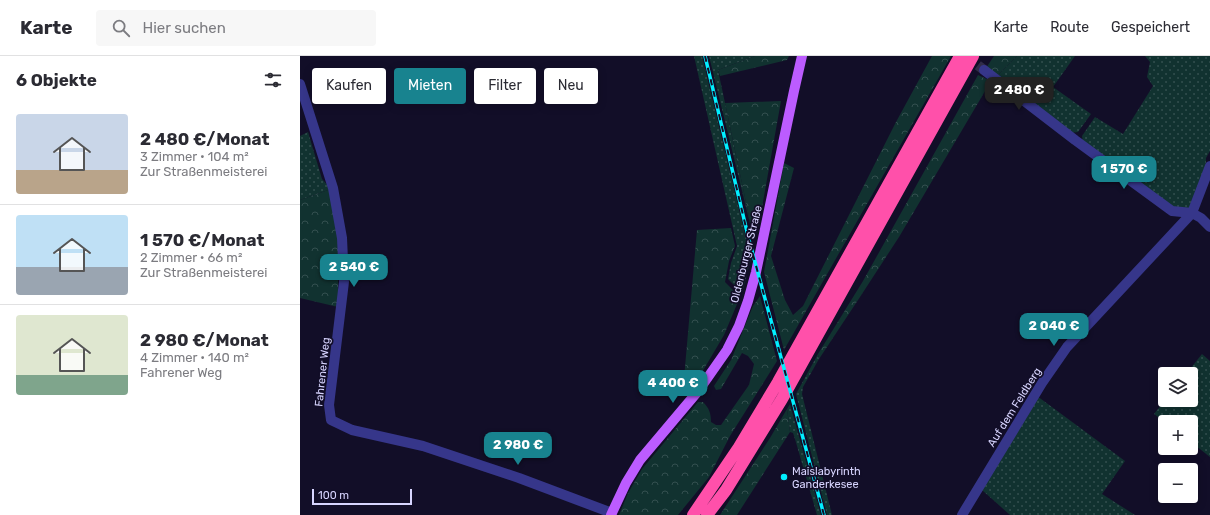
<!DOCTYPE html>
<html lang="de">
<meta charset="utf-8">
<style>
body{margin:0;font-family:Rubik,sans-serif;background:#f7f7f7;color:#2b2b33;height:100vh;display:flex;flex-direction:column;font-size:15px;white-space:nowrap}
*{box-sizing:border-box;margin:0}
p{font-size:13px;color:#7c7c81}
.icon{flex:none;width:22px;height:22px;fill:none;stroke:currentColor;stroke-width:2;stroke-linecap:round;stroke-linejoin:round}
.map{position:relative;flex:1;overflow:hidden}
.drawer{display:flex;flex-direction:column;background:#fff;width:300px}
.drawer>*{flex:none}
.banner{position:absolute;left:12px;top:12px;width:380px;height:36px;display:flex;gap:8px}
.fabs{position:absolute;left:858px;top:311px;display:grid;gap:8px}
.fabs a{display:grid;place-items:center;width:40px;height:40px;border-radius:4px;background:#fff;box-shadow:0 2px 10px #0003;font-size:20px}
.scale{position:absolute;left:12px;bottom:10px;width:100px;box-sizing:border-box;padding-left:4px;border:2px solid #d8d5ff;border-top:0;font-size:11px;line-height:14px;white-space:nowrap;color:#d8d5ff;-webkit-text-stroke:3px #120e28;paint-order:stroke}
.price{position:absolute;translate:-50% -34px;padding:0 9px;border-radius:8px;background:#18838f;color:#fff;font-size:13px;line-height:26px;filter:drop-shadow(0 1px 2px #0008)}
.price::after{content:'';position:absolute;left:50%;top:24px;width:12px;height:9px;margin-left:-6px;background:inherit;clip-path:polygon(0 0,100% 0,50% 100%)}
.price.selected{background:#222;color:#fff}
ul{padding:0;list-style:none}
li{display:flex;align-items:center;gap:12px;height:100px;padding:0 16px}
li+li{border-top:1px solid #e1e1e2}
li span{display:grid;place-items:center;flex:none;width:112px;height:80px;border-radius:4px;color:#555}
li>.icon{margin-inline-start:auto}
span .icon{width:48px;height:48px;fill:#fffc;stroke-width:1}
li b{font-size:17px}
h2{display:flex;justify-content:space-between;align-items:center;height:48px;padding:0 16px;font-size:17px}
.pill{padding:0 14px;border-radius:4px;background:#fff;box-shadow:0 2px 10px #0003;font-size:14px;line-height:36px}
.pill.selected{background:#18838f;color:#fff}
header{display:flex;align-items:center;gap:24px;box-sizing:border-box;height:56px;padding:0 20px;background:#fff;border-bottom:1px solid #e1e1e2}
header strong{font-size:19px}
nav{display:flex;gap:22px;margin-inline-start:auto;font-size:14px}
.search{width:280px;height:36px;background:#f7f7f7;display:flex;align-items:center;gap:10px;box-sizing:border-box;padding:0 14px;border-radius:4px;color:#7c7c81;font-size:15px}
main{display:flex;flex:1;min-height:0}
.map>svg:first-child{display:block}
</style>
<header>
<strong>Karte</strong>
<div class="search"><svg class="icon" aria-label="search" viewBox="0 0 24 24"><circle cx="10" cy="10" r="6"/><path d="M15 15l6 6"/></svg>Hier suchen</div>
<nav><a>Karte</a><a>Route</a><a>Gespeichert</a></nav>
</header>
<main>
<section class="drawer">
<h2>6 Objekte<svg class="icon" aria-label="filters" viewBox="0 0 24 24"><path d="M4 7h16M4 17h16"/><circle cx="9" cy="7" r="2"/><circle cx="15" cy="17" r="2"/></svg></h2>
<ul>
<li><span style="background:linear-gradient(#c9d6e8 70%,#b9a48a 0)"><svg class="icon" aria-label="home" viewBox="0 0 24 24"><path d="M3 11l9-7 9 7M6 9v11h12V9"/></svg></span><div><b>2 480 €/Monat</b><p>3 Zimmer · 104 m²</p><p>Zur Straßenmeisterei</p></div></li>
<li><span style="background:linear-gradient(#bfe0f5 65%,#9aa5b1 0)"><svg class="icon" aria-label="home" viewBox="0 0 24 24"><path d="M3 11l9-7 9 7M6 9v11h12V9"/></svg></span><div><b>1 570 €/Monat</b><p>2 Zimmer · 66 m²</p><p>Zur Straßenmeisterei</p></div></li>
<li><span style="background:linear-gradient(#dfe7d0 75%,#7fa58c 0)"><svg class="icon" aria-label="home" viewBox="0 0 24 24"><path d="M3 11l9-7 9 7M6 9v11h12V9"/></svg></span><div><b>2 980 €/Monat</b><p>4 Zimmer · 140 m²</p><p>Fahrener Weg</p></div></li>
</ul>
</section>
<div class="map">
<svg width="910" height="459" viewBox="0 0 910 459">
<defs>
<pattern id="grass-dots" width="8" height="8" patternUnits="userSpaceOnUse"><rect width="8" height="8" fill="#113230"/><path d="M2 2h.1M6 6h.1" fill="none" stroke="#334f4f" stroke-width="1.8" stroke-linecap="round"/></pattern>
<pattern id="forest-crowns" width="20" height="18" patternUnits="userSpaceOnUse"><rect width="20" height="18" fill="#113230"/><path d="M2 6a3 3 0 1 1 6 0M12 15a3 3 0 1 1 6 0" fill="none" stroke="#334f4f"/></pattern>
</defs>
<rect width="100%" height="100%" fill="#120e28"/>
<path fill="url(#grass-dots)" d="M394,0H402L451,203C447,215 446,225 442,237L428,223L431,207L437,190Z
M409,0H455L418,14L454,184Z
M717,0H775L753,31L791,58L778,76L771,77L697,20Z
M845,0H910V95L906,102V114L890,153L871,152L783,87L782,80L795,61L823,78L853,30L847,21L850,6Z
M8,76L22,123L31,133L0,144V80Z
M518,298L519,303L503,331L502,338L532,459H527L496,338Z
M902,298L910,305V401L891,386V366H865L854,358L865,344H891V318H886Z
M737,340L825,405L802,438L835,459H710L682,434Z
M490,348L521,459H517L495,383L493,377L490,376L487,353Z"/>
<path fill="url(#forest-crowns)" d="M455,0H489L487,4L420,20L418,14Z
M632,0H651L484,294L464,216L484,107L494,112L471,200L485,244L493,259L503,250L596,66Z
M694,0H717L697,20L686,12Z
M678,19L691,25L599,181L560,241L519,303L518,298L563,225Z
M481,45L459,168L454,184L425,47Z
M31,133L38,185V251L0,242V144Z
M431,172L435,190L429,205L425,226L440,241L424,279L401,318L383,334L397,174Z
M460,240L477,305L430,380L409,421L378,459H319L328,437L342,413L398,346H403C409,352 411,357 411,366L416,369H421L449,329L454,308L448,300L442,297L421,333L416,334L414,330L431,304L453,250Z
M487,353L490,376L437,459H420L470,382Z"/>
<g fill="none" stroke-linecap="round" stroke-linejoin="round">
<path stroke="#302c48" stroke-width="10" stroke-dasharray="10 5" stroke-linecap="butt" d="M666,0L684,14"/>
<path stroke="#36368a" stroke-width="10" d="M684,14L775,84L872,155L892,157L901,162L910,171
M0,28L33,132L42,182L44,226L29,349L31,364L52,374L123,390L219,422L312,457
M662,459L742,327L767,291L892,157L910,110"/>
<path stroke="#bc5cff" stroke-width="10" d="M311,459L326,427L340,404L399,334L427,294L439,270L448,245L456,216L494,35L502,0"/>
<path stroke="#ff50aa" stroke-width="12" d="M393,459L439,391L478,326L660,0
M407,459L426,434L482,343L673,0"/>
<g stroke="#01efff" stroke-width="3.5">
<path id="rail" d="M405,0L449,184L524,459"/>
</g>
<use href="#rail" stroke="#120e28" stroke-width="2" stroke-dasharray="6" stroke-linecap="butt"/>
</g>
<circle fill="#01efff" stroke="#120e28" stroke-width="1.5" cx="484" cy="421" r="4"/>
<g text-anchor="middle" stroke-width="3.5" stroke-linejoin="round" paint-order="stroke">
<g font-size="11" fill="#d8d5ff" stroke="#120e28">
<text transform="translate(446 198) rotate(-76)" y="4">Oldenburger Straße</text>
<text transform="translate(22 316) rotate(-84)" y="4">Fahrener Weg</text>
<text transform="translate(714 351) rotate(-58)" y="4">Auf dem Feldberg</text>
</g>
<g font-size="11" fill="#d8d5ff" stroke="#120e28" text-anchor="start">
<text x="492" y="419">Maislabyrinth<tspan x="492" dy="13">Ganderkesee</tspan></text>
</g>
</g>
</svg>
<div class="fabs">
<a><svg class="icon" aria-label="layers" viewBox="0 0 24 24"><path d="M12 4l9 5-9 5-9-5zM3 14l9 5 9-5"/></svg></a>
<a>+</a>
<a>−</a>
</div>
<div class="scale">100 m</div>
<b class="price selected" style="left:719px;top:55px">2 480 €</b>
<b class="price" style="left:824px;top:134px">1 570 €</b>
<b class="price" style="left:54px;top:232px">2 540 €</b>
<b class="price" style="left:754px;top:291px">2 040 €</b>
<b class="price" style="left:373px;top:348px">4 400 €</b>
<b class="price" style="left:218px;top:410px">2 980 €</b>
<div class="banner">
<a class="pill">Kaufen</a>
<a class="pill selected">Mieten</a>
<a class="pill">Filter</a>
<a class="pill">Neu</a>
</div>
</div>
</main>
